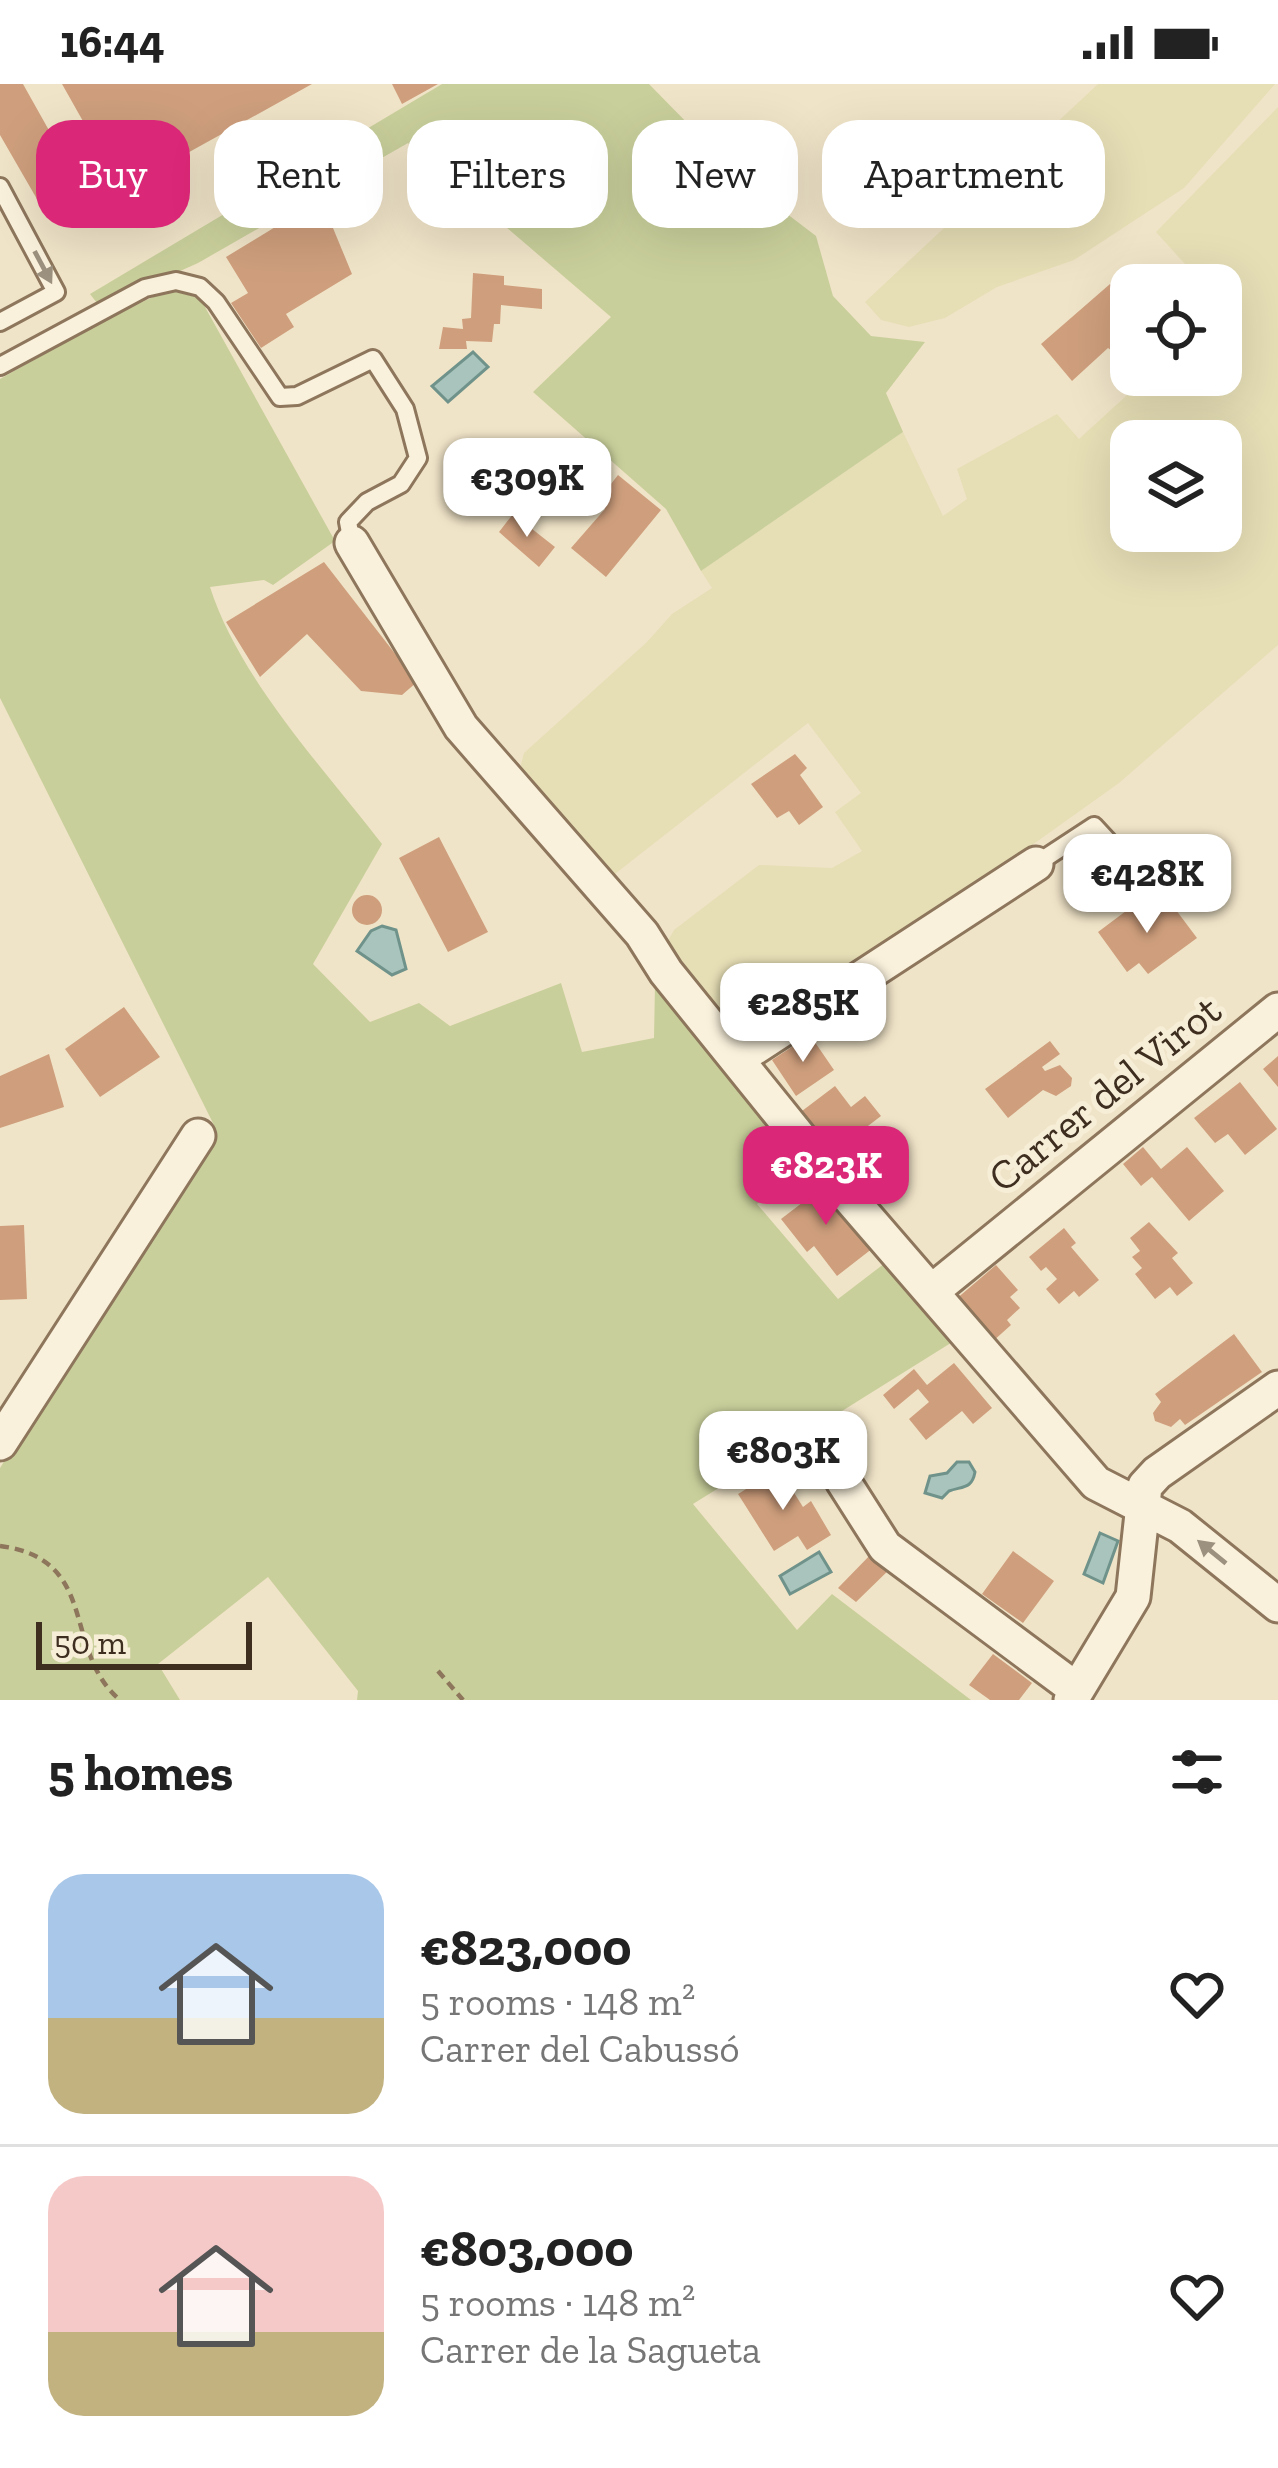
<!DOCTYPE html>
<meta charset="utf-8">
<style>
body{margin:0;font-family:"Zilla Slab",serif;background:#f6f6f6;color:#222;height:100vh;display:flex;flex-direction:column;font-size:45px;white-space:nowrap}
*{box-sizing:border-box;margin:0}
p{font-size:39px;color:#767676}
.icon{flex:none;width:66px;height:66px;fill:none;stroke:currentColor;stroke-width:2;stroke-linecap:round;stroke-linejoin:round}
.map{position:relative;height:1616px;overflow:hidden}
.panel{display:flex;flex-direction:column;background:#fff;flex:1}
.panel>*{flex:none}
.hud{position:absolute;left:36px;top:36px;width:1206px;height:108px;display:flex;gap:24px}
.tools{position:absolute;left:1110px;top:180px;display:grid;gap:24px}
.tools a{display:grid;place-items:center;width:132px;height:132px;border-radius:24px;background:#fff;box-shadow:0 12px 48px #0002;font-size:60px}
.scale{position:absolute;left:36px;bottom:30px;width:216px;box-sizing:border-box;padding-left:12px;border:6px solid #3d2e20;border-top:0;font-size:33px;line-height:42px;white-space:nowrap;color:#3d2e20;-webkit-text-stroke:9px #f7eed8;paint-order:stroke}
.price{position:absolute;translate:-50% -102px;padding:0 27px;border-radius:24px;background:#fff;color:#222;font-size:39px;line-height:78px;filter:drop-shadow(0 3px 6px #0008)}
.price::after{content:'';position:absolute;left:50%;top:72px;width:36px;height:27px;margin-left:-18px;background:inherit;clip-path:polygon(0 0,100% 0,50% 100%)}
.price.on{background:#db2777;color:#fff}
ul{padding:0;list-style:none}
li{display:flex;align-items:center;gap:36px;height:300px;padding:0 48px}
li+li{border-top:3px solid #e0e0e0}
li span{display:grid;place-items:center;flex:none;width:336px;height:240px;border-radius:36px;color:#555}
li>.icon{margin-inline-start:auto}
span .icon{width:144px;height:144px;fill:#fffc;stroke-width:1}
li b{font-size:51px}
h2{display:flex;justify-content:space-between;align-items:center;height:144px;padding:0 48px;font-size:51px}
.chip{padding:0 42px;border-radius:36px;background:#fff;box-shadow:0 12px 48px #0002;font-size:42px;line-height:108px}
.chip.on{background:#db2777;color:#fff}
.status{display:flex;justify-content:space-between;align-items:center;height:84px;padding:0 60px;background:#fff;direction:ltr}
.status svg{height:33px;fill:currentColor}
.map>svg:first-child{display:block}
</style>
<div class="status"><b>16:44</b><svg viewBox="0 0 49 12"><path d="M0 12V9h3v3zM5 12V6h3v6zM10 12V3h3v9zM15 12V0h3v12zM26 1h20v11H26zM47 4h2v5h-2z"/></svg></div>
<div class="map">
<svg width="1278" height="1616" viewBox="0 0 1278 1616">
<rect width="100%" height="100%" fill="#f0e4c8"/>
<path fill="#e6deb5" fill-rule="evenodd" d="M1098,0H1275L1184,104L1074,176L997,203L945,234L909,243L881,236L865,218Z
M1278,23V561L1119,699L743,967L665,862L674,846L759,781L832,784L862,767L835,728L861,709L808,639L611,793L518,692L524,669L647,558L672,530L712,504L701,487L903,348L943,432L967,415L957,385L1057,330L1079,355L1149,291H1221V201H1204L1156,148ZM1131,357H1221V447H1131Z"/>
<path fill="#c9cf9b" d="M442,0H649L744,97L816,152L833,212L871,252L925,258L886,309L903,348L701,487L666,425L533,308L611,233L408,59L198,179L100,223L90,210Z
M168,206L200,214L335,457L273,501L264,496L210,503C240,596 322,682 382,760L313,880L370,938L419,919L450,942L561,899L582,968L654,954L655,899L809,1080L757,1120L838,1215L889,1176L954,1257L693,1420L797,1546L832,1510L971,1616H357L358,1607L268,1493L158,1580L180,1616H0V1384L214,1041L0,614V295L108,234Z"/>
<path fill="#a9c4bc" stroke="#6f938a" stroke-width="3" d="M473,268L488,283L448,318L432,302Z
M382,842L396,846L406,885L392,891L357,867L371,847Z
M957,1378H969L975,1388C972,1405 963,1402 949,1407L942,1414L925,1409L930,1392L947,1389Z
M1100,1449L1118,1457L1103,1499L1084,1490Z
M819,1468L831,1488L790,1510L780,1492Z"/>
<path fill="#cf9f7d" d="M0,0H23L83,107L45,129L0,51Z
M62,0H312L155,87L142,68L110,85Z
M392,0H438L402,20Z
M321,115L352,190L286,230L294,243L261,264L231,219L248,209L226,173Z
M473,189L504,192V201L542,205V225L501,221L500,240H494L492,258L466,257L467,265H439L443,243L463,245L462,235L471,234Z
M1110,200L1131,223V250L1114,268L1108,264L1072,297L1041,260Z
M618,391L661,426L606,493L571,464L605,425L597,418Z
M513,430L555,463L539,483L499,448Z
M324,478L417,598L402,611L361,607L307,550L260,593L226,538Z
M795,670L807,684L800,691L823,723L799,741L789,727L777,734L751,700Z
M439,753L488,848L448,868L399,774Z
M352 826a15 15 0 1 1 30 0a15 15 0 1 1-30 0Z
M1167,814L1197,854L1148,890L1139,879L1127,888L1098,848L1138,818L1146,829Z
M124,923L160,973L100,1013L65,965Z
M810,951L834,986L796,1012L772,976Z
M1050,957L1060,970L1042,983L1045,987L1060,981L1072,994L1071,1002L1056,1012L1043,1006L1008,1034L985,1005Z
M49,970L64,1023L0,1044V992Z
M1278,972V1003L1263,985Z
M1240,998L1277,1045L1245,1071L1228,1050L1215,1059L1194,1034Z
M835,1002L851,1023L865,1012L881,1032L834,1068L802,1027Z
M1143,1063L1161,1085L1187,1063L1224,1107L1189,1137L1152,1093L1141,1102L1123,1080Z
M814,1088L873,1164L837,1192L814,1162L807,1168L781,1135L811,1112L800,1098Z
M1149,1138L1178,1169L1172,1174L1193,1199L1177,1212L1170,1203L1155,1215L1135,1190L1142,1184L1132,1173L1140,1167L1130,1154Z
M24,1141L27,1215L0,1216V1142Z
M1064,1144L1076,1159L1071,1163L1099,1196L1079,1213L1074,1207L1059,1220L1046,1205L1057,1195L1046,1183L1041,1187L1029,1173Z
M996,1181L1018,1206L1010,1213L1020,1224L1007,1236L1011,1241L992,1258L955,1216Z
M1234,1250L1262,1288L1185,1341L1180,1335L1171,1343L1155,1337L1153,1329L1161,1318L1155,1310Z
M954,1279L992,1324L973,1340L962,1327L926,1356L909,1335L929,1318L918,1305L894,1325L883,1311L914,1285L927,1301Z
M832,1337L849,1361L834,1369L819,1344Z
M779,1385L803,1423L811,1417L831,1451L807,1466L798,1452L774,1467L738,1410Z
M875,1466L894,1481L856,1518L838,1504Z
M1013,1467L1054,1497L1023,1539L982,1510Z
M993,1570L1032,1599L1019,1616H990L969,1601Z"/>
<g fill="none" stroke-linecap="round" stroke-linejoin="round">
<g stroke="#8d765c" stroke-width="22">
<path id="lane" d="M0,103L56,208L0,238
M0,282L145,204L176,197L200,203L216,218L280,313L297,312L373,275L405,325L418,374L401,400L367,418L348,438L352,459
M1036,780L1094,742L1142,794"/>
</g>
<g stroke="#8d765c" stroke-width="39">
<path id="street" d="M352,459L461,643L642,850L666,888L829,1090L1096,1399L1180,1442L1278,1521
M737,975L1036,780
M931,1208L1278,926
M0,1359L198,1052
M843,1397L885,1463L1077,1606
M1071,1616L1133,1513L1145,1402L1157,1389L1278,1304"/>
</g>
<path stroke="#8d765c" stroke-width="4.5" stroke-dasharray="9 6" stroke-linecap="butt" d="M0,1462C101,1475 61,1566 120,1616
M438,1587L463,1616"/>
<use href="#lane" stroke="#faf1dc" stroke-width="16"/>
<use href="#street" stroke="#faf1dc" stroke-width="33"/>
</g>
<defs><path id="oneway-solid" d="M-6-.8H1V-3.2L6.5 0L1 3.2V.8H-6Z" transform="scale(3)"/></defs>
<g fill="#9c907e">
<use href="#oneway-solid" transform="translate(43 183) rotate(62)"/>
<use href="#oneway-solid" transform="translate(1212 1468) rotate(-141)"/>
</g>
<g text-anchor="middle" stroke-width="10" stroke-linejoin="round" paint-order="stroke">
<g font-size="42" fill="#3d2e20" stroke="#f7eed8">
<text transform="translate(1104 1009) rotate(-39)" y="15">Carrer del Virot</text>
</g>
</g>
</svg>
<div class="tools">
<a><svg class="icon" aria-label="locate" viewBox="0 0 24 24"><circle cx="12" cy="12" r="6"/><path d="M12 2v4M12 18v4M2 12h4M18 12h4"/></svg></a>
<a><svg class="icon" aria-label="layers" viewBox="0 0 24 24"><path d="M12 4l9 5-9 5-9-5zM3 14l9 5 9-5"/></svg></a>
</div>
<div class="scale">50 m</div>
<b class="price" style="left:527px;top:456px">€309K</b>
<b class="price" style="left:1147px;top:852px">€428K</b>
<b class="price" style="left:803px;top:981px">€285K</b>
<b class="price on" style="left:826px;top:1144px">€823K</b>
<b class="price" style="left:783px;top:1429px">€803K</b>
<div class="hud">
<a class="chip on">Buy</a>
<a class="chip">Rent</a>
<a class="chip">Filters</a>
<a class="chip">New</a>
<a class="chip">Apartment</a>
</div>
</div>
<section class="panel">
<h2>5 homes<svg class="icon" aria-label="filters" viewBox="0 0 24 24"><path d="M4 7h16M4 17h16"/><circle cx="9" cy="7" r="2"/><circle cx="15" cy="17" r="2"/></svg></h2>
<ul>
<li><span style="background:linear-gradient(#a9c7e8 60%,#c2b280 0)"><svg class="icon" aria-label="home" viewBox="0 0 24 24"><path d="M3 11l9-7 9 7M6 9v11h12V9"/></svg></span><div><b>€823,000</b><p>5 rooms · 148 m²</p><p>Carrer del Cabussó</p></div><svg class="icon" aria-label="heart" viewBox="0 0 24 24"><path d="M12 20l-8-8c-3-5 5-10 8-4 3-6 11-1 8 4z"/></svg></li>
<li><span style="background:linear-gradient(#f6c9c9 65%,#c2b280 0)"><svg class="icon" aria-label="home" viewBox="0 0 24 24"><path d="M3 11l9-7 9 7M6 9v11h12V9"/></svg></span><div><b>€803,000</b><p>5 rooms · 148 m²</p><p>Carrer de la Sagueta</p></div><svg class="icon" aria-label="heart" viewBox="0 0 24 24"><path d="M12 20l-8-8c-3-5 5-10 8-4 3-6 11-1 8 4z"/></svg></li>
</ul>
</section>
